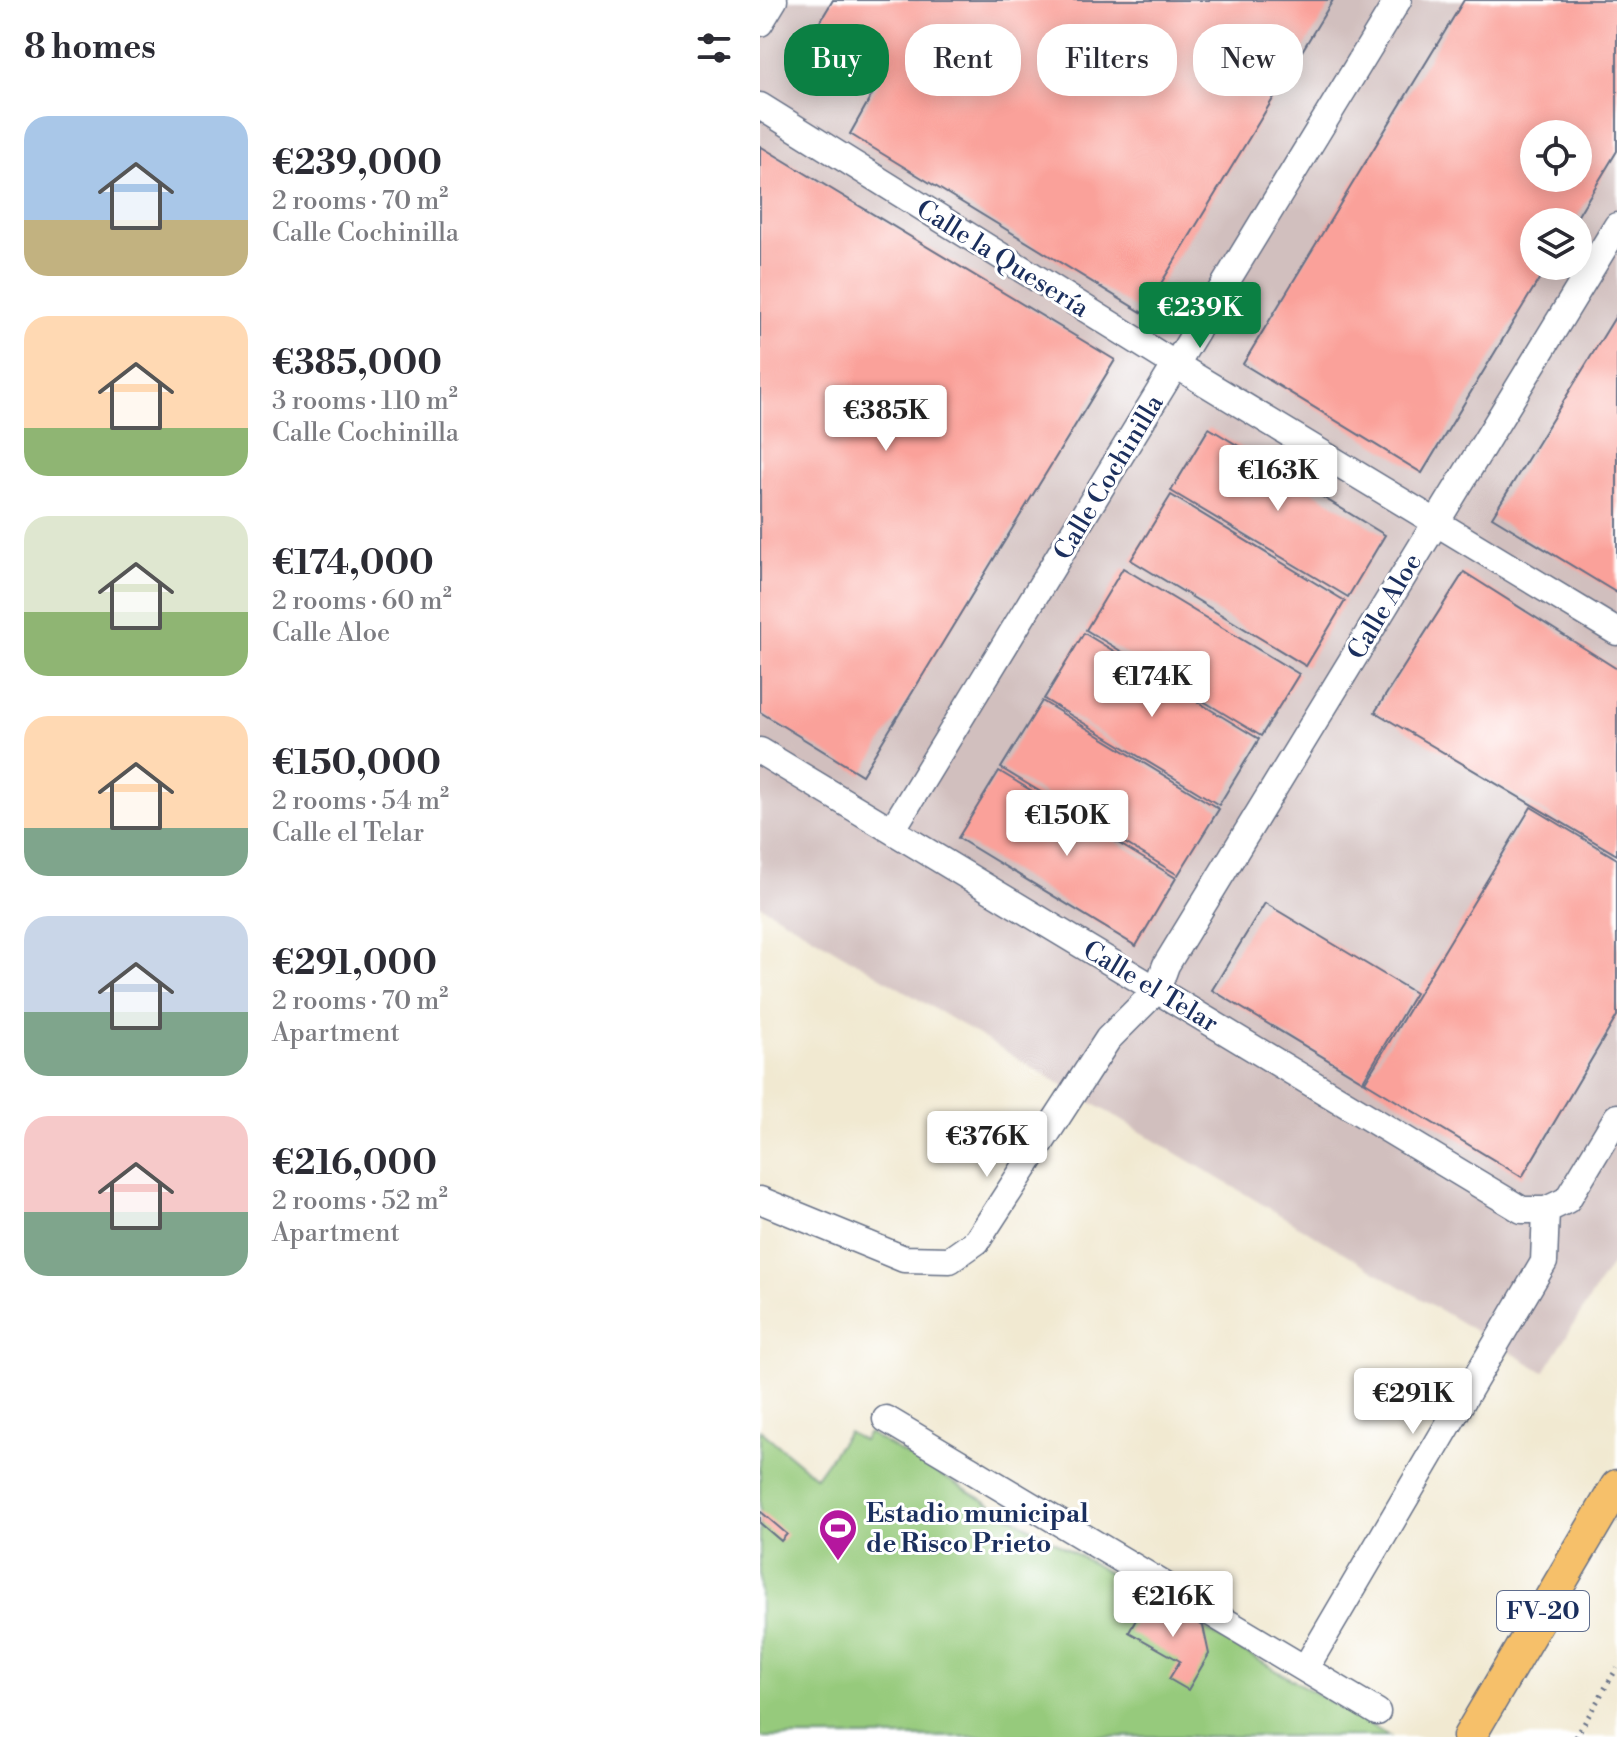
<!DOCTYPE html>
<meta charset="utf-8">
<style>
body{margin:0;font-family:"Libre Bodoni",serif;background:#f2f2f3;color:#2b2b33;height:100vh;display:flex;flex-direction:column;font-size:30px;white-space:nowrap}
*{box-sizing:border-box;margin:0}
p{font-size:26px;color:#7c7c81}
.icon{flex:none;width:44px;height:44px;fill:none;stroke:currentColor;stroke-width:2;stroke-linecap:round;stroke-linejoin:round}
.map{position:relative;flex:1;overflow:hidden}
.drawer{display:flex;flex-direction:column;background:#fff;width:760px}
.drawer>*{flex:none}
.hud{position:absolute;left:24px;top:24px;width:712px;height:72px;display:flex;gap:16px}
.buttons{position:absolute;left:760px;top:120px;display:grid;gap:16px}
.buttons a{display:grid;place-items:center;width:72px;height:72px;border-radius:50%;background:#fff;box-shadow:0 4px 20px #0003;font-size:40px}
.price{position:absolute;translate:-50% -68px;padding:0 18px;border-radius:8px;background:#fff;color:#222;font-size:26px;line-height:52px;filter:drop-shadow(0 2px 4px #0008)}
.price::after{content:'';position:absolute;left:50%;top:48px;width:24px;height:18px;margin-left:-12px;background:inherit;clip-path:polygon(0 0,100% 0,50% 100%)}
.price.on{background:#0b8043;color:#fff}
ul{padding:0;list-style:none}
li{display:flex;align-items:center;gap:24px;height:200px;padding:0 24px}
li span{display:grid;place-items:center;flex:none;width:224px;height:160px;border-radius:24px;color:#555}
li>.icon{margin-inline-start:auto}
span .icon{width:96px;height:96px;fill:#fffc;stroke-width:1}
li b{font-size:34px}
h2{display:flex;justify-content:space-between;align-items:center;height:96px;padding:0 24px;font-size:34px}
.pill{padding:0 28px;border-radius:32px;background:#fff;box-shadow:0 4px 20px #0003;font-size:28px;line-height:72px}
.pill.on{background:#0b8043;color:#fff}
main{display:flex;flex:1;min-height:0}
.map>svg:first-child{display:block}
</style>
<main>
<section class="drawer">
<h2>8 homes<svg class="icon" aria-label="filters" viewBox="0 0 24 24"><path d="M4 7h16M4 17h16"/><circle cx="9" cy="7" r="2"/><circle cx="15" cy="17" r="2"/></svg></h2>
<ul>
<li><span style="background:linear-gradient(#a9c7e8 65%,#c2b280 0)"><svg class="icon" aria-label="home" viewBox="0 0 24 24"><path d="M3 11l9-7 9 7M6 9v11h12V9"/></svg></span><div><b>€239,000</b><p>2 rooms · 70 m²</p><p>Calle Cochinilla</p></div></li>
<li><span style="background:linear-gradient(#ffd9b3 70%,#8fb573 0)"><svg class="icon" aria-label="home" viewBox="0 0 24 24"><path d="M3 11l9-7 9 7M6 9v11h12V9"/></svg></span><div><b>€385,000</b><p>3 rooms · 110 m²</p><p>Calle Cochinilla</p></div></li>
<li><span style="background:linear-gradient(#dfe7d0 60%,#8fb573 0)"><svg class="icon" aria-label="home" viewBox="0 0 24 24"><path d="M3 11l9-7 9 7M6 9v11h12V9"/></svg></span><div><b>€174,000</b><p>2 rooms · 60 m²</p><p>Calle Aloe</p></div></li>
<li><span style="background:linear-gradient(#ffd9b3 70%,#7fa58c 0)"><svg class="icon" aria-label="home" viewBox="0 0 24 24"><path d="M3 11l9-7 9 7M6 9v11h12V9"/></svg></span><div><b>€150,000</b><p>2 rooms · 54 m²</p><p>Calle el Telar</p></div></li>
<li><span style="background:linear-gradient(#c9d6e8 60%,#7fa58c 0)"><svg class="icon" aria-label="home" viewBox="0 0 24 24"><path d="M3 11l9-7 9 7M6 9v11h12V9"/></svg></span><div><b>€291,000</b><p>2 rooms · 70 m²</p><p>Apartment</p></div></li>
<li><span style="background:linear-gradient(#f6c9c9 60%,#7fa58c 0)"><svg class="icon" aria-label="home" viewBox="0 0 24 24"><path d="M3 11l9-7 9 7M6 9v11h12V9"/></svg></span><div><b>€216,000</b><p>2 rooms · 52 m²</p><p>Apartment</p></div></li>
</ul>
</section>
<div class="map">
<svg width="857" height="1737" viewBox="0 0 857 1737">
<rect width="100%" height="100%" fill="#fff"/>
<filter id="ink" filterUnits="userSpaceOnUse"><feTurbulence type="fractalNoise" baseFrequency=".0125" numOctaves="2"/><feDisplacementMap in="SourceGraphic" scale="16" xChannelSelector="R" yChannelSelector="G"/><feConvolveMatrix kernelMatrix="1 2 1 2 8 2 1 2 1" color-interpolation-filters="sRGB"/></filter>
<filter id="wash" filterUnits="userSpaceOnUse"><feTurbulence type="fractalNoise" baseFrequency=".006" numOctaves="4" result="noise"/><feDisplacementMap in="SourceGraphic" scale="32" xChannelSelector="R" yChannelSelector="G"/><feGaussianBlur stdDeviation="1.8" result="paint"/><feColorMatrix in="noise" values="0 0 0 0 0 0 0 0 0 0 0 0 0 0 0 0 0 1.4 0 .05"/><feComposite in="paint" operator="in"/></filter>
<g filter="url(#wash)">
<rect width="100%" height="100%" fill="#f1e9d1"/>
<path fill="#d1bfbe" fill-rule="evenodd" d="M0,0H857V1255L784,1372L0,905ZM774,134H818V178H774ZM774,222H818V266H774Z"/>
<path fill="#96ca7b" stroke="#587c6c" stroke-width="2" d="M0,1430L56,1477L88,1432L103,1441L108,1433L629,1736L0,1737Z"/>
<g id="blocks">
<path fill="#faa19a" fill-rule="evenodd" d="M73,0H573L383,313L90,134L127,68L58,25Z
M704,0H857V151L814,222H774V266H787L662,473L483,364ZM774,134H818V178H774Z
M0,146L355,360L102,775L0,712Z
M857,314V593L732,517Z
M449,428L625,535L588,597L411,491Z
M411,495L585,601L546,666L371,560Z
M363,568L539,674L501,736L326,630Z
M704,572L857,669V855L615,712Z
M324,633L499,739L459,805L284,699Z
M282,701L459,809L418,875L241,768Z
M239,771L416,878L376,946L198,838Z
M771,807L857,859V1016L762,1177L605,1082Z
M505,903L655,993L603,1081L452,990Z
M0,1511L27,1534L21,1541L0,1523Z
M390,1595L443,1626L449,1654L428,1690L409,1679L420,1661L369,1632Z"/>
</g>
</g>
<g filter="url(#ink)">
<use href="#blocks" fill-opacity="0" stroke="#667086" stroke-width="2"/>
<g fill="none" stroke-linecap="round" stroke-linejoin="round">
<g stroke="#667086" stroke-width="29">
<path id="minor" d="M0,23L14,0
M0,106L416,365L857,632
M0,751L762,1210H786L807,1200L857,1117
M132,830L638,0
M0,1200L144,1259L190,1260L217,1241L348,1039L397,990L406,965L857,226
M126,1419L617,1712
M545,1669L784,1262L786,1210"/>
</g>
<g stroke="#667086" stroke-width="35">
<path id="major" d="M709,1737L857,1486"/>
</g>
<path stroke="#667086" stroke-width="5" stroke-dasharray="2 6" stroke-linecap="butt" d="M816,1737L857,1668"/>
<use href="#minor" stroke="#fff" stroke-width="26"/>
<use href="#major" stroke="#f6c06b" stroke-width="32"/>
</g>
</g>
<defs>
<g id="stadium-pin" transform="scale(2)"><path d="M0 17L-7.5 6A9.5 9.5 0 1 1 7.5 6Z" fill="#b5179e" stroke="#fff"/><path d="M0-5a6.5 5 0 1 0 0 10a6.5 5 0 1 0 0-10ZM-3.5-1.8h7v3.6h-7Z" fill="#fff"/></g>
</defs>
<g fill-rule="evenodd">
<use href="#stadium-pin" x="78" y="1528"/>
</g>
<g text-anchor="middle" stroke-width="6" stroke-linejoin="round" paint-order="stroke">
<rect fill="#fff" stroke="#5f6d8e" stroke-width="2" x="737" y="1591" width="92" height="40" rx="6"/>
<g font-size="24" font-weight="bold" fill="#1b2f5e">
<text x="783" y="1619">FV-20</text>
</g>
<g font-size="26" fill="#1b2f5e" stroke="#fff">
<text transform="translate(243 258) rotate(32)" y="9">Calle la Quesería</text>
<text transform="translate(348 477) rotate(-59)" y="9">Calle Cochinilla</text>
<text transform="translate(624 606) rotate(-59)" y="9">Calle Aloe</text>
<text transform="translate(391 986) rotate(31)" y="9">Calle el Telar</text>
</g>
<g font-size="26" font-weight="bold" fill="#1b2f5e" stroke="#fff" text-anchor="start">
<text x="106" y="1522">Estadio municipal<tspan x="106" dy="30">de Risco Prieto</tspan></text>
</g>
</g>
</svg>
<div class="buttons">
<a><svg class="icon" aria-label="locate" viewBox="0 0 24 24"><circle cx="12" cy="12" r="6"/><path d="M12 2v4M12 18v4M2 12h4M18 12h4"/></svg></a>
<a><svg class="icon" aria-label="layers" viewBox="0 0 24 24"><path d="M12 4l9 5-9 5-9-5zM3 14l9 5 9-5"/></svg></a>
</div>
<b class="price on" style="left:440px;top:350px">€239K</b>
<b class="price" style="left:126px;top:453px">€385K</b>
<b class="price" style="left:518px;top:513px">€163K</b>
<b class="price" style="left:392px;top:719px">€174K</b>
<b class="price" style="left:307px;top:858px">€150K</b>
<b class="price" style="left:227px;top:1179px">€376K</b>
<b class="price" style="left:653px;top:1436px">€291K</b>
<b class="price" style="left:413px;top:1639px">€216K</b>
<div class="hud">
<a class="pill on">Buy</a>
<a class="pill">Rent</a>
<a class="pill">Filters</a>
<a class="pill">New</a>
</div>
</div>
</main>
